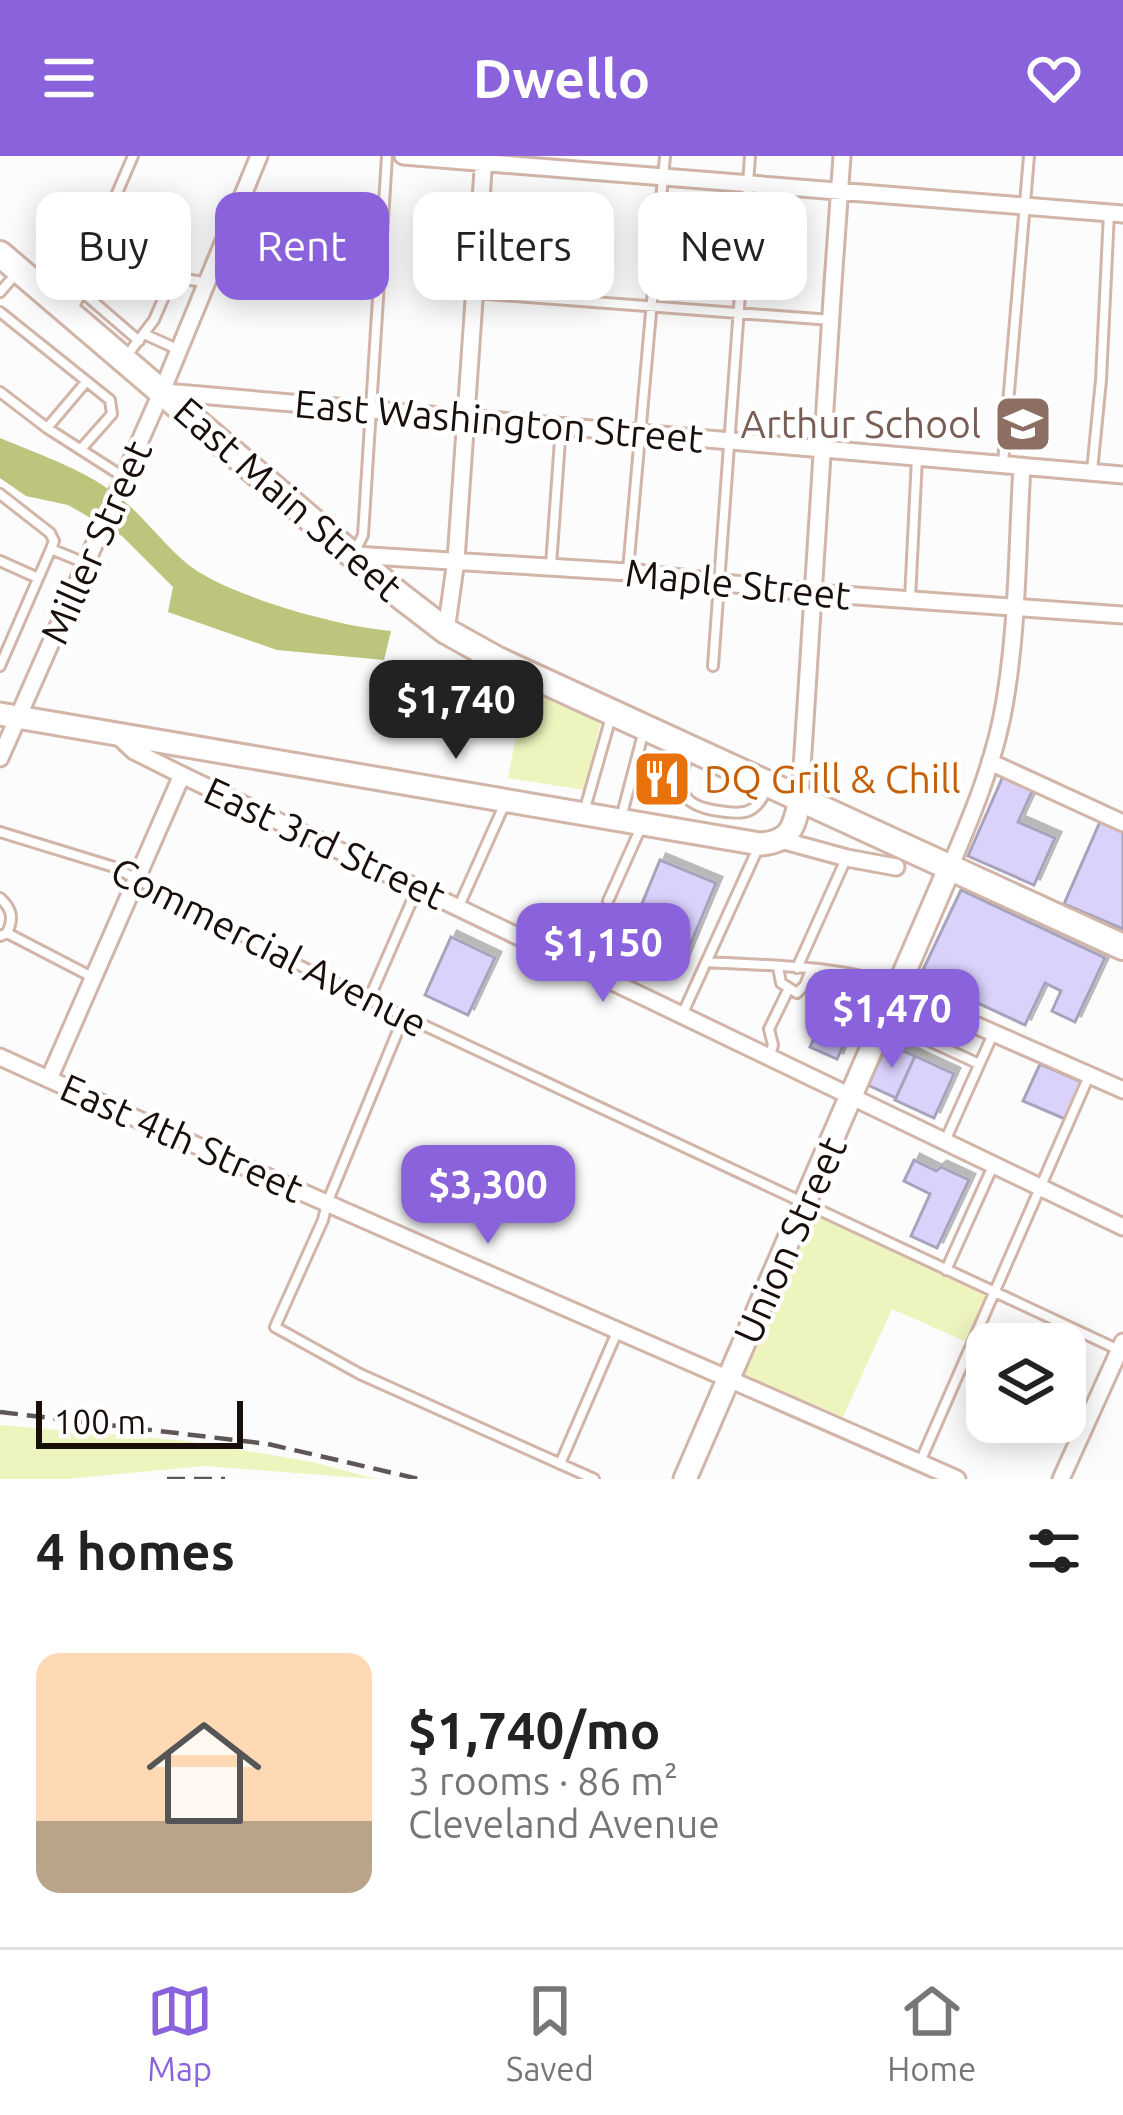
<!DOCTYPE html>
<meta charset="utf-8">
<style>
body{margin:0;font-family:Ubuntu,sans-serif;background:#f2f2f2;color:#222;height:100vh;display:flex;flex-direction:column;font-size:45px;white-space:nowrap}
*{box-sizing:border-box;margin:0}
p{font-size:39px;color:#767676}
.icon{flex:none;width:66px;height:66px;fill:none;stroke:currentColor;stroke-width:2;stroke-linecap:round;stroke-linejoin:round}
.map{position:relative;height:1323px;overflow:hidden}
.side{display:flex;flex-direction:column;background:#fff;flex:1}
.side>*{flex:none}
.top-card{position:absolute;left:36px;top:36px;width:1053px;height:108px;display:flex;gap:24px}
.tools{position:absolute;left:966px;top:1167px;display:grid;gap:24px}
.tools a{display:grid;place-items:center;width:120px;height:120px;border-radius:24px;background:#fff;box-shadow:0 6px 30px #0003;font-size:60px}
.scale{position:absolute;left:36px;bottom:30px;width:207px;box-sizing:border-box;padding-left:12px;border:6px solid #180e0a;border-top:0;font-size:33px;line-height:42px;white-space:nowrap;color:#180e0a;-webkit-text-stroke:9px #fff;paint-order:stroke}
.price{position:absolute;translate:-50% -102px;padding:0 27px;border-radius:24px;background:#8a62dc;color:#fff;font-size:39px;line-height:78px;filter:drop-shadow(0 3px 6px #0008)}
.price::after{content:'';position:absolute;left:50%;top:72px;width:36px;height:27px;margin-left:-18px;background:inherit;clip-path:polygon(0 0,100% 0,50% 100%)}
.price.on{background:#222;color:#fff}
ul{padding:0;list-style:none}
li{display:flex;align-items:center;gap:36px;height:300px;padding:0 36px}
li span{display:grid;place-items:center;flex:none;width:336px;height:240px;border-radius:24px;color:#555}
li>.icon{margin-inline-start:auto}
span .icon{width:144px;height:144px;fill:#fffc;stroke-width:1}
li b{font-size:51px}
h2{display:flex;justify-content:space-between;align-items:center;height:144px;padding:0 36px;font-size:51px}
.tag{padding:0 42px;border-radius:24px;background:#fff;box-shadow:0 6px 30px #0003;font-size:42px;line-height:108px}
.tag.on{background:#8a62dc;color:#fff}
header{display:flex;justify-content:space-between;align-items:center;height:156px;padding:0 36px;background:#8a62dc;color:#fff;font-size:54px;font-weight:700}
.tab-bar{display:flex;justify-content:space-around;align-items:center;height:168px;border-top:3px solid #e0e0e0;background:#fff;font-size:33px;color:#767676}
.tab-bar a{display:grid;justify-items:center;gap:6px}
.tab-bar .on{color:#8a62dc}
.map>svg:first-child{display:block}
</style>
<header><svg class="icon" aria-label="menu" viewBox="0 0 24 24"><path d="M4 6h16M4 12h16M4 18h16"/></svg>Dwello<svg class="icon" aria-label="heart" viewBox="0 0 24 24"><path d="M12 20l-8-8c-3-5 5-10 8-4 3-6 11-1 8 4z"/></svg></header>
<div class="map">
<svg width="1123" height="1323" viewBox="0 0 1123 1323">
<defs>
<filter id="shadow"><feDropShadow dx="6" dy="-6" stdDeviation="0" flood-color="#0004"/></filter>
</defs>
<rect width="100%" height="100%" fill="#fcfcfc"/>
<path fill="#eef4be" d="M526,528L601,565L584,634L508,622Z
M811,1055L989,1136L967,1186L892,1153L843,1261L738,1216Z
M0,1269L188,1285L313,1306L376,1323L205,1310L65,1323H0Z"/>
<path fill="#bdc47c" d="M0,282C42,300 88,314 124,345C148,365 171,398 197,415C244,444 337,470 391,475L384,504L277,494L168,456L173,431L122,380L68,349L26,340L0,322Z"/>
<path fill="#dad2fb" stroke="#a8a3bd" stroke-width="3" filter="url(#shadow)" d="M650,603L666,604V608L674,609L672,618L677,619L678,626L675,634L670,633L668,643L643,638Z
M1004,618L1034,631L1018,666L1055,682L1034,729L968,700Z
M1103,659L1123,668V773L1064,748Z
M660,704L716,727L680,813L652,801L647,812L620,801Z
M961,734L1105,802L1075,866L1052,855L1061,835L1045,827L1025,869L920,820Z
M451,781L495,802L468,859L425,839Z
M834,839L871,856L856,888L846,883L837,903L810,891Z
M887,888L915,900L896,942L868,929Z
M915,900L954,918L934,962L895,944Z
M1040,908L1082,926L1065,963L1023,945Z
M914,1004L936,1015L941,1011L969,1024L937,1092L911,1080L930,1038L904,1025Z"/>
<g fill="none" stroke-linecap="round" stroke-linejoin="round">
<g stroke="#d2b5a9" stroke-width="14">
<path id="service" d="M81,135L139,185
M0,136L15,119
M475,137L831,164
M74,151L93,112L96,86L133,0
M0,156L110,244L112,258L81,293
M144,178L177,193
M125,202L154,164L170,127L184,123L204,126
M0,236L47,272L122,320
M47,272L86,226
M1003,307L1029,0
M1092,315L1101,224L1109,57
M0,338L50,377L54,385L51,393
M354,397L363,379L387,0
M0,405L38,422
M551,409L561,270
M628,414L665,0
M910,443L917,302
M0,510L51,393L85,407
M713,510L750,0
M689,594C677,631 676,649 719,655C744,659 755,658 766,635
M584,656L611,561
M621,662L643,578
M0,676L114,711L272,796L404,860L1119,1194
M0,742C12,753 14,762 7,777L0,780
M608,745L642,669
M459,750L506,645
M7,777L92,821
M706,806C751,809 857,809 893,832
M778,811L781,827L797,837L805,829L811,814
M797,812L846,703
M369,843L417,733
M682,859L759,690
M404,860L327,1047L323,1064L275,1171L360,1218L594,1323
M888,866L979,908
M770,899L773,889L769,873L788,834
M945,985L993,878
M946,1114L993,1010
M920,1306L1089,920
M560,1308L617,1176"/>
</g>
<g stroke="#d2b5a9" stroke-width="21">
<path id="minor" d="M403,0L1123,58
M165,236L1123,319
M355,399L628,416L815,437L1123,459
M446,475L456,404L484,0
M118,580L134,595L182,619L1123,1071
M0,602L162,235L259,0
M990,606L1123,667
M800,643C815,428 826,214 842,0
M781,684L847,702L896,711
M950,711C971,662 991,614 1002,561C1018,480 1017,393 1022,310
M898,835L1123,934
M0,901C317,1046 638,1182 957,1323
M49,923L182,619
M1061,1323L1123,1186"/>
</g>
<g stroke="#d2b5a9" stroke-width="27">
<path id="secondary" d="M0,558L760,688C792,686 794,670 800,643
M685,1323L950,711"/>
</g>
<g stroke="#d2b5a9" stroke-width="30">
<path id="primary" d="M0,98L398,438L446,475L498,504L1123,791"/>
</g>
<use href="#service" stroke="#fff" stroke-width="8"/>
<use href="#minor" stroke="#fff" stroke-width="15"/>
<use href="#secondary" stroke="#fff" stroke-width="21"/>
<use href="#primary" stroke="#fff" stroke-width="24"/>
<path stroke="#5e5755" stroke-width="4.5" stroke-dasharray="18 9" stroke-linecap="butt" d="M0,1256L268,1288L419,1323
M167,1323H225"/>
</g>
<defs>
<g id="school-square" transform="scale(3)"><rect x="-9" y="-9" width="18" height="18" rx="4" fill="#8d6e63" stroke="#fff"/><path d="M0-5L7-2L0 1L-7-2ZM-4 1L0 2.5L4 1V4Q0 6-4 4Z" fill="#fff"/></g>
<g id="restaurant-square" transform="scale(3)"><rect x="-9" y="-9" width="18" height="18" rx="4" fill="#e8710a" stroke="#fff"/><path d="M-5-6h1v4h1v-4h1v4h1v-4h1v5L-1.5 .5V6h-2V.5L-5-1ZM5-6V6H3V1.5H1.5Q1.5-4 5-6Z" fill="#fff"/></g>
</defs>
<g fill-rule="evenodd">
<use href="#school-square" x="1023" y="268"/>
<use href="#restaurant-square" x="662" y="623"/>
</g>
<g text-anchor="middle" stroke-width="9" stroke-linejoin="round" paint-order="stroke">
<g font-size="39" fill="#180e0a" stroke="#fff">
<text transform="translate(499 265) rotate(5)" y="14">East Washington Street</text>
<text transform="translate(288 343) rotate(41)" y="14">East Main Street</text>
<text transform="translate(96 386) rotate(-66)" y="14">Miller Street</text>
<text transform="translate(738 428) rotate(6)" y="14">Maple Street</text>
<text transform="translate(325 687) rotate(25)" y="14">East 3rd Street</text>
<text transform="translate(269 791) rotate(27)" y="14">Commercial Avenue</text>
<text transform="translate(182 982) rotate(24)" y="14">East 4th Street</text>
<text transform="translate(790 1084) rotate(-66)" y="14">Union Street</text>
</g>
<g font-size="39" fill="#785e54" stroke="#fff" text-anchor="end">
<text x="981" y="282">Arthur School</text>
</g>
<g font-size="39" fill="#c56008" stroke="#fff" text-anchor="start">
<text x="704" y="637">DQ Grill &amp; Chill</text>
</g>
</g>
</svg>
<div class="tools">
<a><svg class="icon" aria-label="layers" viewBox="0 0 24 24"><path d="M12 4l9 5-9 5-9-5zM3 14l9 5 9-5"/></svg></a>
</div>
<div class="scale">100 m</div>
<b class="price on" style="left:456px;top:606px">$1,740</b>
<b class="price" style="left:603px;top:849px">$1,150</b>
<b class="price" style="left:892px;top:915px">$1,470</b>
<b class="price" style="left:488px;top:1091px">$3,300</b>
<div class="top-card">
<a class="tag">Buy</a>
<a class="tag on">Rent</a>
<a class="tag">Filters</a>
<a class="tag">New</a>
</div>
</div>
<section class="side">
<h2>4 homes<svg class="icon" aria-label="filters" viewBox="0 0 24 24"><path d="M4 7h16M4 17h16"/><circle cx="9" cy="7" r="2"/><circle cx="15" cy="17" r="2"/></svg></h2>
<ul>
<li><span style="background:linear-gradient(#ffd9b3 70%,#b9a48a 0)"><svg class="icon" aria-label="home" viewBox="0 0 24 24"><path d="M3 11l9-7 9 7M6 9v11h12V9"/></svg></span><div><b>$1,740/mo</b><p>3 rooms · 86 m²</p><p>Cleveland Avenue</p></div></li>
</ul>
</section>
<nav class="tab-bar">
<a class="on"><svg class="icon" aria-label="map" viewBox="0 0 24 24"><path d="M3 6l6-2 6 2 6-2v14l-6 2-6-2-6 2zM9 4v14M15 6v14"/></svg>Map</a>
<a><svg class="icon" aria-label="saved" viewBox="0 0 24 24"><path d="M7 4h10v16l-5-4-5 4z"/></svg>Saved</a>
<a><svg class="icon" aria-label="home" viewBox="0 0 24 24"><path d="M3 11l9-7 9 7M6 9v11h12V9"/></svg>Home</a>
</nav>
